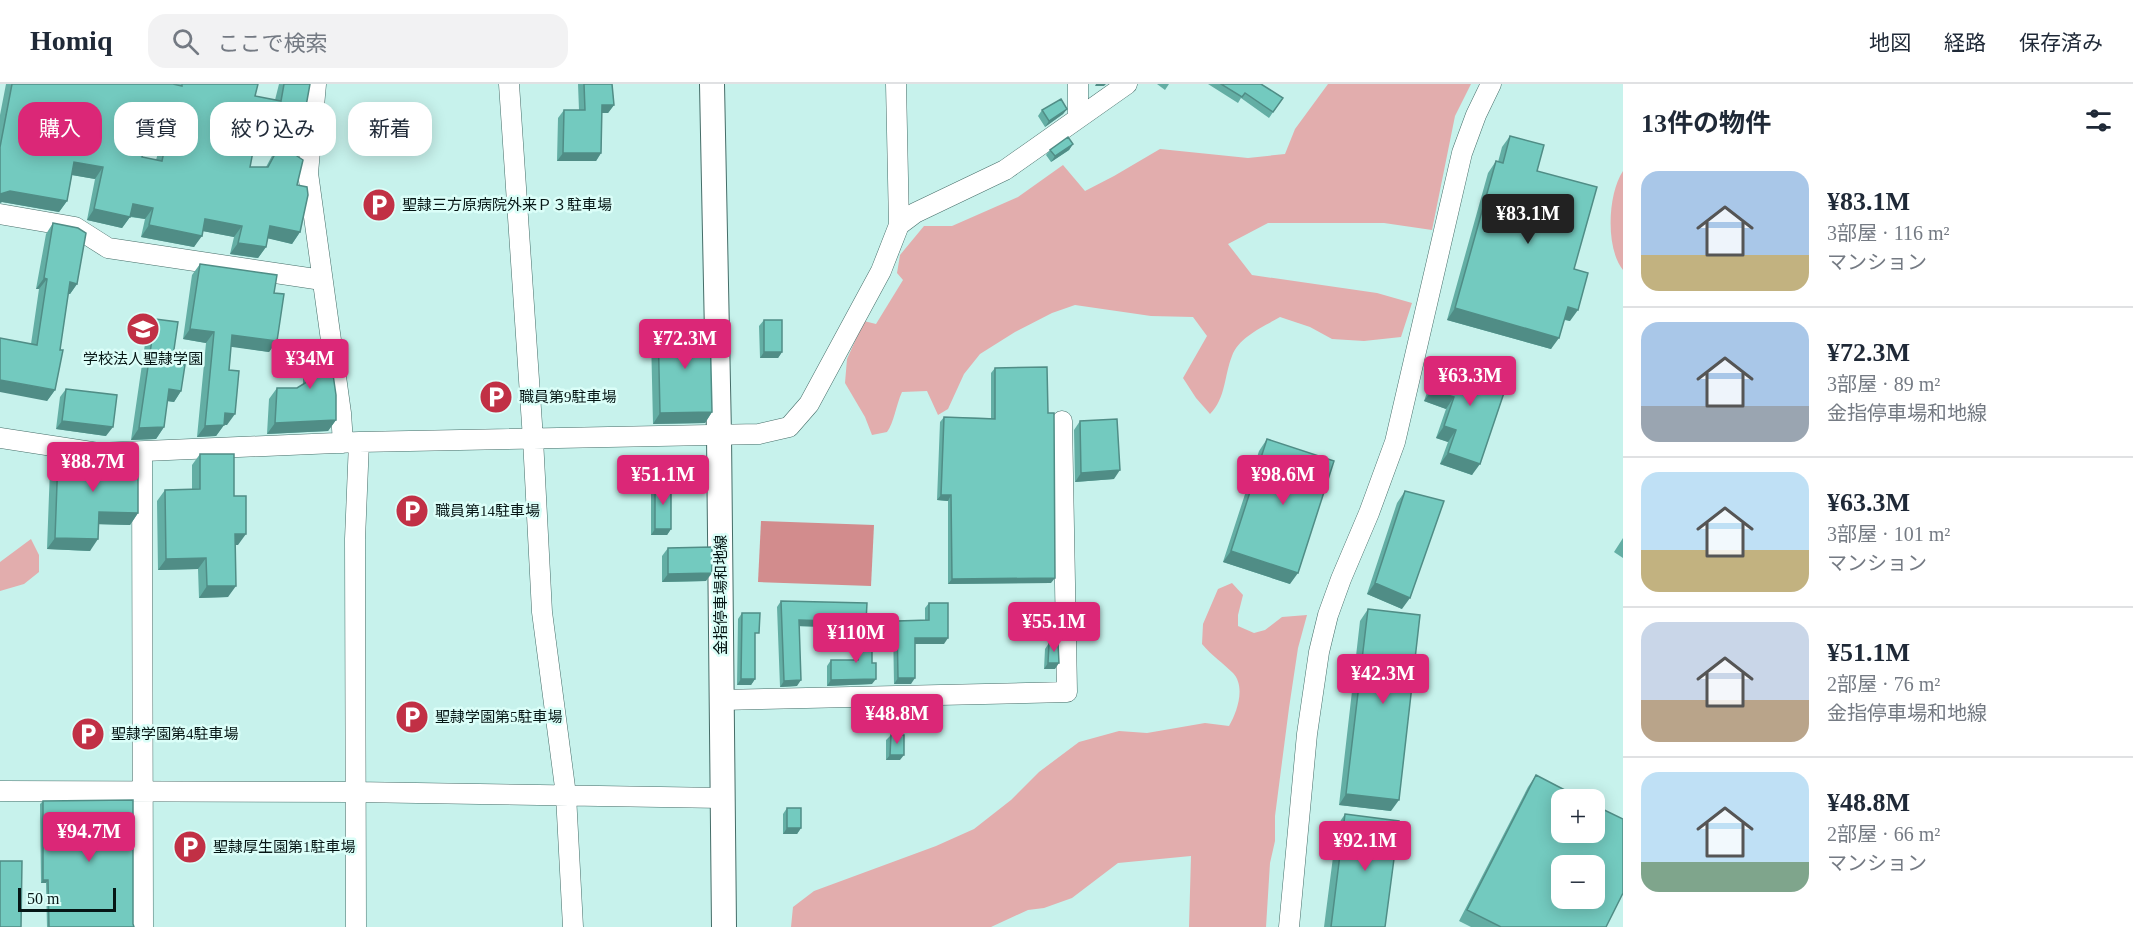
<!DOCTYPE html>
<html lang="ja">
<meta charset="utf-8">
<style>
body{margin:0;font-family:"Times New Roman","Noto Sans JP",serif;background:#f2f2f3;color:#1f2937;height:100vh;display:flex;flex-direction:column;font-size:22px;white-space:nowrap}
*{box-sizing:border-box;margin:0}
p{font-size:20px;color:#747a83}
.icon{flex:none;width:33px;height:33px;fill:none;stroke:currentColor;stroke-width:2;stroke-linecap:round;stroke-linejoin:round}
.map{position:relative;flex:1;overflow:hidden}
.sheet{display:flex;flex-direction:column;background:#fff;width:510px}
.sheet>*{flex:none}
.guide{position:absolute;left:18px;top:18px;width:570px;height:54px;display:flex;gap:12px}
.buttons{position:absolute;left:1551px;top:705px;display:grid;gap:12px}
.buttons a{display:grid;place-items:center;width:54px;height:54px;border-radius:12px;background:#fff;box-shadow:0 3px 15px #0003;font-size:30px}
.scale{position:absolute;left:18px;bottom:15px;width:98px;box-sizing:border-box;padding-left:6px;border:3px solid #061615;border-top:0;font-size:16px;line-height:21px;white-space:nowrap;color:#061615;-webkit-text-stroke:4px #dbfef8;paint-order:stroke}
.price{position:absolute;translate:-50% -51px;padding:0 14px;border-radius:6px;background:#db2777;color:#fff;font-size:20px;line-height:39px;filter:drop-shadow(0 2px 3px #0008)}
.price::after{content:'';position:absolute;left:50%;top:36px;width:18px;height:14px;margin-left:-9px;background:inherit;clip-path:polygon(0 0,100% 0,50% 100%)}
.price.active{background:#222;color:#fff}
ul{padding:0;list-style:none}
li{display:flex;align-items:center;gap:18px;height:150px;padding:0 18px}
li+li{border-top:2px solid #e0e1e3}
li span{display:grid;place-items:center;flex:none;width:168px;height:120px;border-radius:18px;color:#555}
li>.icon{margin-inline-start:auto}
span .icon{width:72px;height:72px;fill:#fffc;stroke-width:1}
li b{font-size:26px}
h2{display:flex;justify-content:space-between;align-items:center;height:72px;padding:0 18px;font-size:26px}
.tag{padding:0 21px;border-radius:18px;background:#fff;box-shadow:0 3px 15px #0003;font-size:21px;line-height:54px}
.tag.active{background:#db2777;color:#fff}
header{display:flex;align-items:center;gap:36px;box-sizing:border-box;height:84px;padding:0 30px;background:#fff;border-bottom:2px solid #e0e1e3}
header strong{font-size:28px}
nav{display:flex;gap:33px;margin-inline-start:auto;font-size:21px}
.search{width:420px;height:54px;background:#f2f2f3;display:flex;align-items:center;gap:15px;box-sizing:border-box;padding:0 21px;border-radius:18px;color:#747a83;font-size:22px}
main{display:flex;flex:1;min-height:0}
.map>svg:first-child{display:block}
</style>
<header>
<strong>Homiq</strong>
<div class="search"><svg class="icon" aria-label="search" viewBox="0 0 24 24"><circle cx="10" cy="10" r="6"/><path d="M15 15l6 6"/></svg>ここで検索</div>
<nav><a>地図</a><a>経路</a><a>保存済み</a></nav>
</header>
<main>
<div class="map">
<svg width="1623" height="843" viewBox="0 0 1623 843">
<rect width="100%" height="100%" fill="#c7f2ec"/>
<path fill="#e2adad" d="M1328,0H1471L1455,32L1432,146L1384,139H1268L1228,160L1252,191L1377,209L1412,219L1401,253L1364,257L1332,255L1310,243L1280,233C1263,243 1239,253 1232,272C1224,292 1226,314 1210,330L1196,314L1183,294L1207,252L1193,233L1151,232L1075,221L1052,229L1015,248L980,270L964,290L948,325L938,331L927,307L902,308C896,321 894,339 887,348L872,351L865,333L845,299L847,275L864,237L876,240L903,196L897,189L900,171L924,142H952L1018,113L1063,81L1085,107L1114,92L1160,65L1248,74L1285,70L1295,45Z
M1623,87V186C1605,164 1608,109 1623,87Z
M31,455L39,471V488L24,500L0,507V478Z
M1232,499L1243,511L1238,531V542L1254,549L1265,546L1282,533L1307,531L1298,564L1289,624L1275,732V757L1270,779L1266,843H1189L1191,772L1118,779L1072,814L1044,824L1028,826L991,843H791L793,823L814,807L936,762L974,745L1011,716L1039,688L1079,658L1119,647L1147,649L1205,639L1229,642C1237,628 1246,603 1233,589C1223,579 1212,572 1202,560L1203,540L1218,505Z"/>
<path fill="#d28c8d" d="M761,437L874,441L871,502L758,498Z"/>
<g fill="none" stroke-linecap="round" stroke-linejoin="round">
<g stroke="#456d68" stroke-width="21">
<path id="minor" d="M316,0L308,89L341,329L343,359
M509,0L533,355L542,528L566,711L573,843
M1078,0V34
M0,130L75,143L108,164L322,196
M899,141L915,129L1005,86L1127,0
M0,354L98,369L359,358L759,350L789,343L809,320L881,187L899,141L896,0
M142,368L143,843
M721,616L1067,608L1062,337
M0,707L355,708L722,714
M356,843L355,455L359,358
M1289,843L1307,650L1319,568L1328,531L1341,495L1369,429L1395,358L1462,69L1476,31L1491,0"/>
</g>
<g stroke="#456d68" stroke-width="26">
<path id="major" d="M712,0L719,351L724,843"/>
</g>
<use href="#minor" stroke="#fff" stroke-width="20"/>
<use href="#major" stroke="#fff" stroke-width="24"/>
</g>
<path fill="#63aea4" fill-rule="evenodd" d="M6,0H258L255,12L275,16L279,0H310L297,72V101L300,148L292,160L268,154L266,163L258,174L230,170L234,153L203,147L194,163L141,153L145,135L130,133L122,144L87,136L95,95L72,91L67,117L59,128L2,118L0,119V31ZM148,41L164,44L160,65L158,69L156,76L142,73ZM253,64L274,68L266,83H250Z
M578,0H612L614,21L608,29H602L601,69L596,77H557L558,34L564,26H579Z
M1157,0H1169L1165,6Z
M1208,0H1261L1283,14L1269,34L1241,14L1238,19Z
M1067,25L1063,30L1045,43L1038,32L1042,26Z
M1510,52L1537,87L1570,237L1564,236L1551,265L1447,236L1488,89L1496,77L1498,78L1502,63Z
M1073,60L1069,66L1051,78L1046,71L1050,66Z
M53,139L77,200L70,210H68L60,266L55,306L47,317L31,260L39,205H36L46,150Z
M200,180L274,209L277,257L269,268L231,262L229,286L227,341H224L216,352L197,353L206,259L183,255L192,191Z
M155,235L181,307L174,318L167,317L164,343L156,355L131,356L147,246Z
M764,236L782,268L778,274H760L759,242Z
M658,242L712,328L705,339L653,340L651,253Z
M304,257L336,336L328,347L267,350L269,315L277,304H297L303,301V287H296V269Z
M1443,275L1508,297L1472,391L1440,380L1448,358L1436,354L1446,325L1424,317L1435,286Z
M995,284L1051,499L948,500V417L937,416L940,338L944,333L991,334V289Z
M66,305L106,352L56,345L60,313Z
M1080,337L1114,395L1075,398L1074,346Z
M1267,355L1290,500L1223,478L1259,367Z
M200,370L234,412L238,461H235L228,513L199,514L198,485L158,486L157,417L165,406L192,405V381Z
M58,373L138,429L130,441L98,440L90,467L47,465L50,384Z
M655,398L671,445L667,451H651V404Z
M1405,407L1402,525L1367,510L1397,419Z
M1623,454V474L1614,468Z
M668,464L706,497L662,498V472Z
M781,517L862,544L799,542L797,602L780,603L777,523Z
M929,519L944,560H915L911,600H894L893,542L897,537L925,536V524Z
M1368,525L1391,727L1339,721L1360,537Z
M742,529L755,554V595L751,601H737L738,535Z
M859,553L872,600L827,602V582L831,576H854L855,558Z
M1049,559L1055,585H1044L1045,565Z
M874,624L883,649H869L870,629Z
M891,651L900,676H886V656Z
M1536,691L1606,843H1471L1459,837L1528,703Z
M43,717L133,840L134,843H47L46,799H41L40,720Z
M787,724L801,744L797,750H783V730Z
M1345,730L1385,843H1324L1337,742Z"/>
<path fill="#508d86" d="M1096,0H1106L1104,2H1095Z
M602,21H614L608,29H596Z
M1067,25L1063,30L1045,43L1049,37Z
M150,29L172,33L164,44L142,40Z
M256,52L282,57L274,68L248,63Z
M1073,60L1069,66L1051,78L1055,72Z
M563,69H601L596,77H557Z
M74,78L103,83L95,95L66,90Z
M10,107L67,117L59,128L2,118L0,119V110Z
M133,120L153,124L145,135L128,132L130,133L122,144L87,136L94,125Z
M205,135L242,142L234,153L197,146Z
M149,141L202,152L194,163L141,153Z
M270,142L300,148L292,160L262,153Z
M238,159L266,163L258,174L230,170Z
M44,194L47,195L39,205H36Z
M70,198L77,200L70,210L62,209Z
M1568,223L1578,226L1570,237L1560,234Z
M1455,224L1559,254L1551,265L1447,236Z
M190,245L214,248L206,259L183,255Z
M232,251L277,257L269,268L225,262Z
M764,268H782L778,274H760Z
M304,275L311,276L303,287H296Z
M0,296L55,306L47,317L0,308Z
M169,305L181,307L174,318L161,316Z
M1432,306L1454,313L1446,325L1424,317Z
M712,328L705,339L653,340L660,329Z
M225,329L235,330L227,341L218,340Z
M336,336L328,347L267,350L275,339Z
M62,337L113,343L106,352L56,345Z
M224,341L216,352L197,353L205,342Z
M1444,342L1456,346L1448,358L1436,354Z
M164,343L156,355L131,356L139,344Z
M1448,369L1480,380L1472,391L1440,380Z
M1120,386L1114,395L1075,398L1081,389Z
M941,411H951L948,417L937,416Z
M99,428L138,429L130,441L91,440Z
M655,445H671L667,451H651Z
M235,450H246L238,461H227Z
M55,454L98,455L90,467L47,465Z
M1231,467L1298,489L1290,500L1223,478Z
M206,474L198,485L158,486L166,475Z
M712,489L706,497L662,498L668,490Z
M1055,494L1051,499L948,500L952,495Z
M1375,499L1410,514L1402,525L1367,510Z
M207,502H236L228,513L199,514Z
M799,536L866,538L862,544L794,542Z
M915,554H948L944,560H911Z
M1048,579H1059L1055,585H1044Z
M898,594H915L911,600H894Z
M741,595H755L751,601H737Z
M876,595L872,600L827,602L831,596Z
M801,596L797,602L780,603L784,597Z
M873,643L887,644L883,649H869Z
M890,671H904L900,676H886Z
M1346,710L1399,716L1391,727L1339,721Z
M787,744H801L797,750H783Z
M43,796H48L46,799H41Z"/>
<path fill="#73cabf" stroke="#508d86" stroke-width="1.5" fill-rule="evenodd" d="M12,0H173L182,2V0H258L255,12L281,17L284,0H310L297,72L303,76L297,101L307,103L308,111L300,148L270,142L266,163L238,159L242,142L205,135L202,152L149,141L153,124L133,120L130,133L94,125L103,83L74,78L67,117L10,107L0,110V63ZM150,29L172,33L167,58H166L162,77L142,73ZM256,52L282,57L268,83H250Z
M584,0H612L614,21H602L601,69H563L564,26H585Z
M1221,0H1261L1283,14L1273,28L1245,9L1242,13Z
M1061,15L1067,25L1049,37L1042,26Z
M1510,52L1544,61L1537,87L1597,103L1574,185L1588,189L1578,226L1568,223L1559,254L1455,224L1496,77L1503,79Z
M1068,53L1073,60L1055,72L1050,66Z
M53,139L78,144L86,149L77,200L70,198L60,266H63L55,306L0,296V254L37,261L47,195L44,194Z
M200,180L277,191L274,209L284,210L277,257L232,251L229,286L239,287L235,330L225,329L224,341L205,342L214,248L190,245Z
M155,235L178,238L172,279L185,281L181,307L169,305L164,343L139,344Z
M764,236H782V268H764Z
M658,242L710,243L712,328L660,329Z
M328,256L336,311V336L275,339L277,304H297L310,296L311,276L304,275V257Z
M1443,275L1508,297L1480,380L1448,369L1456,346L1444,342L1454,313L1432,306Z
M1047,283L1048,329H1054L1055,494L952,495L951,411H941L944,333L995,335V284Z
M66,305L117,311L113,343L62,337Z
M1117,335L1120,386L1081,389L1080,337Z
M1267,355L1334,377L1298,489L1231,467Z
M200,370H234V412H246V450H235L236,502H207L206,474L166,475L165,406L200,405Z
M58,373L138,374V429L99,428L98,455L55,454Z
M655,398H671V445H655Z
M1405,407L1444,417L1410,514L1375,499Z
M712,463V489L668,490V464Z
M781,517L867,519L866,538L799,536L801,596L784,597Z
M929,519H948V554H915V594H898L897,537L929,536Z
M1368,525L1420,531L1399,716L1346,710Z
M742,529H760L759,549H755V595H741Z
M859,553H872V579H876V595L831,596V576H858Z
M1049,559H1058L1059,579H1048Z
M874,624H887V644L873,643Z
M891,651H904V671H890Z
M1536,691L1584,716H1562V748H1594V721L1623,735V809L1606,843H1501L1467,826ZM1562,782H1594V814H1562Z
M133,716V840L134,843H49L48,796H43V717Z
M787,724H801V744H787Z
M1345,730L1399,737L1385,843H1331Z
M0,777H22L21,843H0Z"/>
<defs>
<g id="parking-disc" transform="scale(1.725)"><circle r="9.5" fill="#c13045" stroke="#dbfef8"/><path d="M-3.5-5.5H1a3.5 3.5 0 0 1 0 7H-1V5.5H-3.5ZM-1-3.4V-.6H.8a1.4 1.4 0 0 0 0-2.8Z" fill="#fff"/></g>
<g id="university-disc" transform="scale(1.725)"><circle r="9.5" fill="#c13045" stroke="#dbfef8"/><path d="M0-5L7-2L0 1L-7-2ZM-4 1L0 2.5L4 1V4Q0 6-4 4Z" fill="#fff"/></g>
</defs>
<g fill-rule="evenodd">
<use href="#parking-disc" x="379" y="121"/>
<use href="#university-disc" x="143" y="245"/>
<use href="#parking-disc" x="496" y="313"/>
<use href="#parking-disc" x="412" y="427"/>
<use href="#parking-disc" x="412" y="633"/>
<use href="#parking-disc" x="88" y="650"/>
<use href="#parking-disc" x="190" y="763"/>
</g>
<g text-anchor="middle" stroke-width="5" stroke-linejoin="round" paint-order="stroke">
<g font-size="15" fill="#061615" stroke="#dbfef8" text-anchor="start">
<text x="402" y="126">聖隷三方原病院外来Ｐ３駐車場</text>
<text x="143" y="280" text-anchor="middle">学校法人聖隷学園</text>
<text x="519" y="318">職員第9駐車場</text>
<text x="435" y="432">職員第14駐車場</text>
<text x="435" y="638">聖隷学園第5駐車場</text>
<text x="111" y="655">聖隷学園第4駐車場</text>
<text x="213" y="768">聖隷厚生園第1駐車場</text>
</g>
<g font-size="15" fill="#061615" stroke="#dbfef8">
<text transform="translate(721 511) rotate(-90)" y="5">金指停車場和地線</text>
</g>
</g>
</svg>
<div class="buttons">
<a>+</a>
<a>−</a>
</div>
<div class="scale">50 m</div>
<b class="price active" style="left:1528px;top:161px">¥83.1M</b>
<b class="price" style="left:685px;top:286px">¥72.3M</b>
<b class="price" style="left:310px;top:306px">¥34M</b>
<b class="price" style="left:1470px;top:323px">¥63.3M</b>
<b class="price" style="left:93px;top:409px">¥88.7M</b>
<b class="price" style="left:663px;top:422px">¥51.1M</b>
<b class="price" style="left:1283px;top:422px">¥98.6M</b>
<b class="price" style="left:1054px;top:569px">¥55.1M</b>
<b class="price" style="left:856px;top:580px">¥110M</b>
<b class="price" style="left:1383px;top:621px">¥42.3M</b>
<b class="price" style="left:897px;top:661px">¥48.8M</b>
<b class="price" style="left:89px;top:779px">¥94.7M</b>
<b class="price" style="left:1365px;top:788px">¥92.1M</b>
<div class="guide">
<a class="tag active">購入</a>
<a class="tag">賃貸</a>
<a class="tag">絞り込み</a>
<a class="tag">新着</a>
</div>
</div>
<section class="sheet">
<h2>13件の物件<svg class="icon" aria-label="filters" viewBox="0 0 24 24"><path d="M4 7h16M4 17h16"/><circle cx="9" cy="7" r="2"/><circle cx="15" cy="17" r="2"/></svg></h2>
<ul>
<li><span style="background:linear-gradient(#a9c7e8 70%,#c2b280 0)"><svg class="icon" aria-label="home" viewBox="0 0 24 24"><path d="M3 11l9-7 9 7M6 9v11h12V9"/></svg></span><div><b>¥83.1M</b><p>3部屋 · 116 m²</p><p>マンション</p></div></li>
<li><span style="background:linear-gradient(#a9c7e8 70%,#9aa5b1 0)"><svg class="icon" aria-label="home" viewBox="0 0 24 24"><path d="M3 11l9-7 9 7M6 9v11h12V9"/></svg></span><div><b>¥72.3M</b><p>3部屋 · 89 m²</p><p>金指停車場和地線</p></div></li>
<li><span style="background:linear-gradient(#bfe0f5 65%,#c2b280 0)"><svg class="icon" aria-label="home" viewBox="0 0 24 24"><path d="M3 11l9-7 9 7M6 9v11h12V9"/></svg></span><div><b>¥63.3M</b><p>3部屋 · 101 m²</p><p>マンション</p></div></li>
<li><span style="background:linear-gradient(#c9d6e8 65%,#b9a48a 0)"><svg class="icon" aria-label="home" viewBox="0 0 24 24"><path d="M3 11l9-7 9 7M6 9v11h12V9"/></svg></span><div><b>¥51.1M</b><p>2部屋 · 76 m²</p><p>金指停車場和地線</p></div></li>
<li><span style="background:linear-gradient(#bfe0f5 75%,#7fa58c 0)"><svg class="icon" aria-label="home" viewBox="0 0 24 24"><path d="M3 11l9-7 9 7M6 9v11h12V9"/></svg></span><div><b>¥48.8M</b><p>2部屋 · 66 m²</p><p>マンション</p></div></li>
</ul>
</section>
</main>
